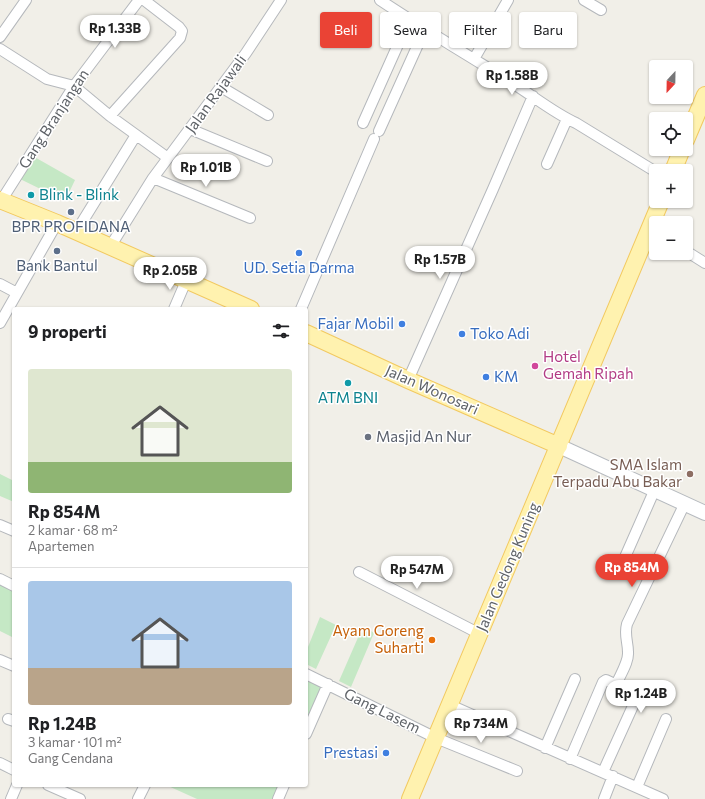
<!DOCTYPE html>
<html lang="id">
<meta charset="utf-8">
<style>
body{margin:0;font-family:Commissioner,sans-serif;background:#f2f2f2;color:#202124;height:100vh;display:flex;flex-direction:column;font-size:15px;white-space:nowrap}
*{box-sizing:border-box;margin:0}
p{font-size:13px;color:#757577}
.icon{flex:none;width:22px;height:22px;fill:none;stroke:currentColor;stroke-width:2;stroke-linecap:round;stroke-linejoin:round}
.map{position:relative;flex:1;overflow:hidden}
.sheet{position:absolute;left:12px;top:307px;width:296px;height:480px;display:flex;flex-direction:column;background:#fff;border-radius:4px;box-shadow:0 1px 3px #0004}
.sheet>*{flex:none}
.banner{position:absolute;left:320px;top:12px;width:325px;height:36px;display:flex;gap:8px}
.needle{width:26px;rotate:202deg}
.controls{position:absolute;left:649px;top:60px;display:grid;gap:8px}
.controls a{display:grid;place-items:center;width:44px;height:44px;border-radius:4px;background:#fff;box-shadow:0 1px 3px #0004;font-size:20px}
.price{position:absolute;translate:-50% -34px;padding:0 9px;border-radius:14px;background:#fff;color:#222;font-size:13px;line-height:26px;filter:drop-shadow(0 1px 2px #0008)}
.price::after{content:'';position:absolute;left:50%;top:24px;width:12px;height:9px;margin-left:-6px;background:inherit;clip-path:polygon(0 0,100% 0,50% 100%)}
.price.current{background:#ea4335;color:#fff}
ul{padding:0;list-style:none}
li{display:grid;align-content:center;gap:8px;height:212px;padding:0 16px}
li+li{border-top:1px solid #e0e0e0}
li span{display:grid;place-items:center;height:124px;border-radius:4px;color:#555}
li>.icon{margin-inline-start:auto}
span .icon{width:72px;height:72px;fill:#fffc;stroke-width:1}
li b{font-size:17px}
h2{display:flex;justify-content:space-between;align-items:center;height:48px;padding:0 16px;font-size:17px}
.tag{padding:0 14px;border-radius:4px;background:#fff;box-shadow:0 1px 3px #0004;font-size:14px;line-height:36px}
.tag.current{background:#ea4335;color:#fff}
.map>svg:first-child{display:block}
</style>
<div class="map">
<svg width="705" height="799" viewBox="0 0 705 799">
<rect width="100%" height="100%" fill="#f1efe8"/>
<path fill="#c5e8c5" d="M31,155L75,180L65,201L18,178Z
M0,474L14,481V502L0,496Z
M0,580L14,586V638L0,631Z
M320,617L336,625L316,669L306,664V652Z
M371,631L374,633L351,687L339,681L360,633Z
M306,677L325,685L306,727Z
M166,785H281L274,799H197Z"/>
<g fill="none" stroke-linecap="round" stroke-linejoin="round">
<g stroke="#b5b8bc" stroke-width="12">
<path id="minor" d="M380,0C422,28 466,54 509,81C531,94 552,112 576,123L656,172
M584,0L601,10
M0,37L26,0
M0,49L47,79L74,86L110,116L168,158
M474,59L508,0
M221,87L268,115
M110,116L180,38L182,31L179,27L144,0
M363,123L409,20
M190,129L267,161
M379,131L425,29
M547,164L567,119
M153,178L250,218
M1,201L74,86L139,0
M76,232L136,135
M110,247L153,178L246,53L281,0
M686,251L705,263
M0,284L17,293
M174,309L186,281
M301,309L374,139
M0,323L57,223
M408,380L493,189L533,96
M0,525L14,531
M622,564L655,489
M359,572L480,634
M0,579L14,586
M0,660L14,666
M306,674L436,738L517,771
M616,685C620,675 629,662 628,652C628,642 624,635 627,624L685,503
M450,705L663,799
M8,719L14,721
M306,734L328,684
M545,748L575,679
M570,759L603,682L606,680L636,694L637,697L603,772
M0,763L14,770
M48,785L80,799
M637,787L666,719
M11,799L17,785
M138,799L145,785
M278,799L284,785
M604,799L613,776"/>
</g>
<g stroke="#b6babf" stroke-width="16">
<path id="secondary" d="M559,446L705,513"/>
</g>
<g stroke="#f2c960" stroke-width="18">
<path id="primary" d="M686,140L705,95
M673,171L682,149
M0,200L57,223L251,309
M306,333L408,380L559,446
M410,799L661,201"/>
</g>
<use href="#minor" stroke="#fff" stroke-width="10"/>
<use href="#secondary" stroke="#fff" stroke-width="14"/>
<use href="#primary" stroke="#fff2af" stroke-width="16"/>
</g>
<g fill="#0f9aa8" stroke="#fff" stroke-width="1.5">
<circle cx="31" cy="195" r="4"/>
<circle cx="348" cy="383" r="4"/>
</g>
<g fill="#5c6f8a" stroke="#fff" stroke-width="1.5">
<circle cx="71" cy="212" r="4"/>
<circle cx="57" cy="251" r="4"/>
</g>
<g fill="#3f7fe0" stroke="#fff" stroke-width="1.5">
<circle cx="299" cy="253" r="4"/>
<circle cx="402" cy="324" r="4"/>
<circle cx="462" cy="334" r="4"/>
<circle cx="486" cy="377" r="4"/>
<circle cx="386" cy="753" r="4"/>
</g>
<circle fill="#d1479c" stroke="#fff" stroke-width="1.5" cx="535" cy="366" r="4"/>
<circle fill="#6b7280" stroke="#fff" stroke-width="1.5" cx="368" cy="437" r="4"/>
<circle fill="#8d6e63" stroke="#fff" stroke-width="1.5" cx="690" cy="474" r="4"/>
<circle fill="#e8710a" stroke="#fff" stroke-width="1.5" cx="432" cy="640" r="4"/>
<g text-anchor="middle" stroke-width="3" stroke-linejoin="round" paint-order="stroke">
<g font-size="15" fill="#5f6368" stroke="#fff">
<text transform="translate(216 94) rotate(-54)" y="5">Jalan Rajawali</text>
<text transform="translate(54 119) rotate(-57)" y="5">Gang Branjangan</text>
<text transform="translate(432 390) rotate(24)" y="5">Jalan Wonosari</text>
<text transform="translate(508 567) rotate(-67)" y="5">Jalan Gedong Kuning</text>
<text transform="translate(382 711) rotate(26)" y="5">Gang Lasem</text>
</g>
<g font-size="15" fill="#0d838f" stroke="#fff" text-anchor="start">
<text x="39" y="200">Blink - Blink</text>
<text x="348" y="403" text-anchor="middle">ATM BNI</text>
</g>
<g font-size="15" fill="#4e5e75" stroke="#fff">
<text x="71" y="232">BPR PROFIDANA</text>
<text x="57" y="271">Bank Bantul</text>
</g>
<g font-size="15" fill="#366cbe" stroke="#fff" text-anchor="end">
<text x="299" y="273" text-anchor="middle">UD. Setia Darma</text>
<text x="394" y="329">Fajar Mobil</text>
<text x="470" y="339" text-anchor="start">Toko Adi</text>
<text x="494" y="382" text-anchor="start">KM</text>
<text x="378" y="758">Prestasi</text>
</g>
<g font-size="15" fill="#b23c85" stroke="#fff" text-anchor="start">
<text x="543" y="362">Hotel<tspan x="543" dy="17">Gemah Ripah</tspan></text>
</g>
<g font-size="15" fill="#5b616d" stroke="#fff" text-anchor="start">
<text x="376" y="442">Masjid An Nur</text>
</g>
<g font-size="15" fill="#785e54" stroke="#fff" text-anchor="end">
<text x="682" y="470">SMA Islam<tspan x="682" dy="17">Terpadu Abu Bakar</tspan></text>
</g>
<g font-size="15" fill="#c56008" stroke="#fff" text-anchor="end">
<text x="424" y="636">Ayam Goreng<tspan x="424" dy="17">Suharti</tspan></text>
</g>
</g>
</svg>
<div class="controls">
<a><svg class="needle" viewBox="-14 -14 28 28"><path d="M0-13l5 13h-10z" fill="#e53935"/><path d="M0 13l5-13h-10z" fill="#757577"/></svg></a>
<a><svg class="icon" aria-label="locate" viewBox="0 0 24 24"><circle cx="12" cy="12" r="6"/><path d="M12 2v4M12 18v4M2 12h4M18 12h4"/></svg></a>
<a>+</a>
<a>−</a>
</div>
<b class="price" style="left:115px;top:49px">Rp 1.33B</b>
<b class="price" style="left:512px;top:96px">Rp 1.58B</b>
<b class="price" style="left:206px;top:188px">Rp 1.01B</b>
<b class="price" style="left:440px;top:280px">Rp 1.57B</b>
<b class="price" style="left:170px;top:291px">Rp 2.05B</b>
<b class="price current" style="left:632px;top:588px">Rp 854M</b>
<b class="price" style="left:417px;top:590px">Rp 547M</b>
<b class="price" style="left:641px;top:714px">Rp 1.24B</b>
<b class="price" style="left:481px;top:744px">Rp 734M</b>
<div class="banner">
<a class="tag current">Beli</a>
<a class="tag">Sewa</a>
<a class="tag">Filter</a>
<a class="tag">Baru</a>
</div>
<section class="sheet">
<h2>9 properti<svg class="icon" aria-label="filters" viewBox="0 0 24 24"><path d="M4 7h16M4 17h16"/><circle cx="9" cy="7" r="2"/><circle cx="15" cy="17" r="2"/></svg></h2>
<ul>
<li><span style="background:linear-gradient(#dfe7d0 75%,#8fb573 0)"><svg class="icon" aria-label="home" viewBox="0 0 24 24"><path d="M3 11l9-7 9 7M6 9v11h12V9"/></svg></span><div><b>Rp 854M</b><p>2 kamar · 68 m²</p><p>Apartemen</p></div></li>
<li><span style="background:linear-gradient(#a9c7e8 70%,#b9a48a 0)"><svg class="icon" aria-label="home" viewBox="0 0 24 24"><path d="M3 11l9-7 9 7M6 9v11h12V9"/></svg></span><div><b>Rp 1.24B</b><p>3 kamar · 101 m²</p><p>Gang Cendana</p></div></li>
</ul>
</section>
</div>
